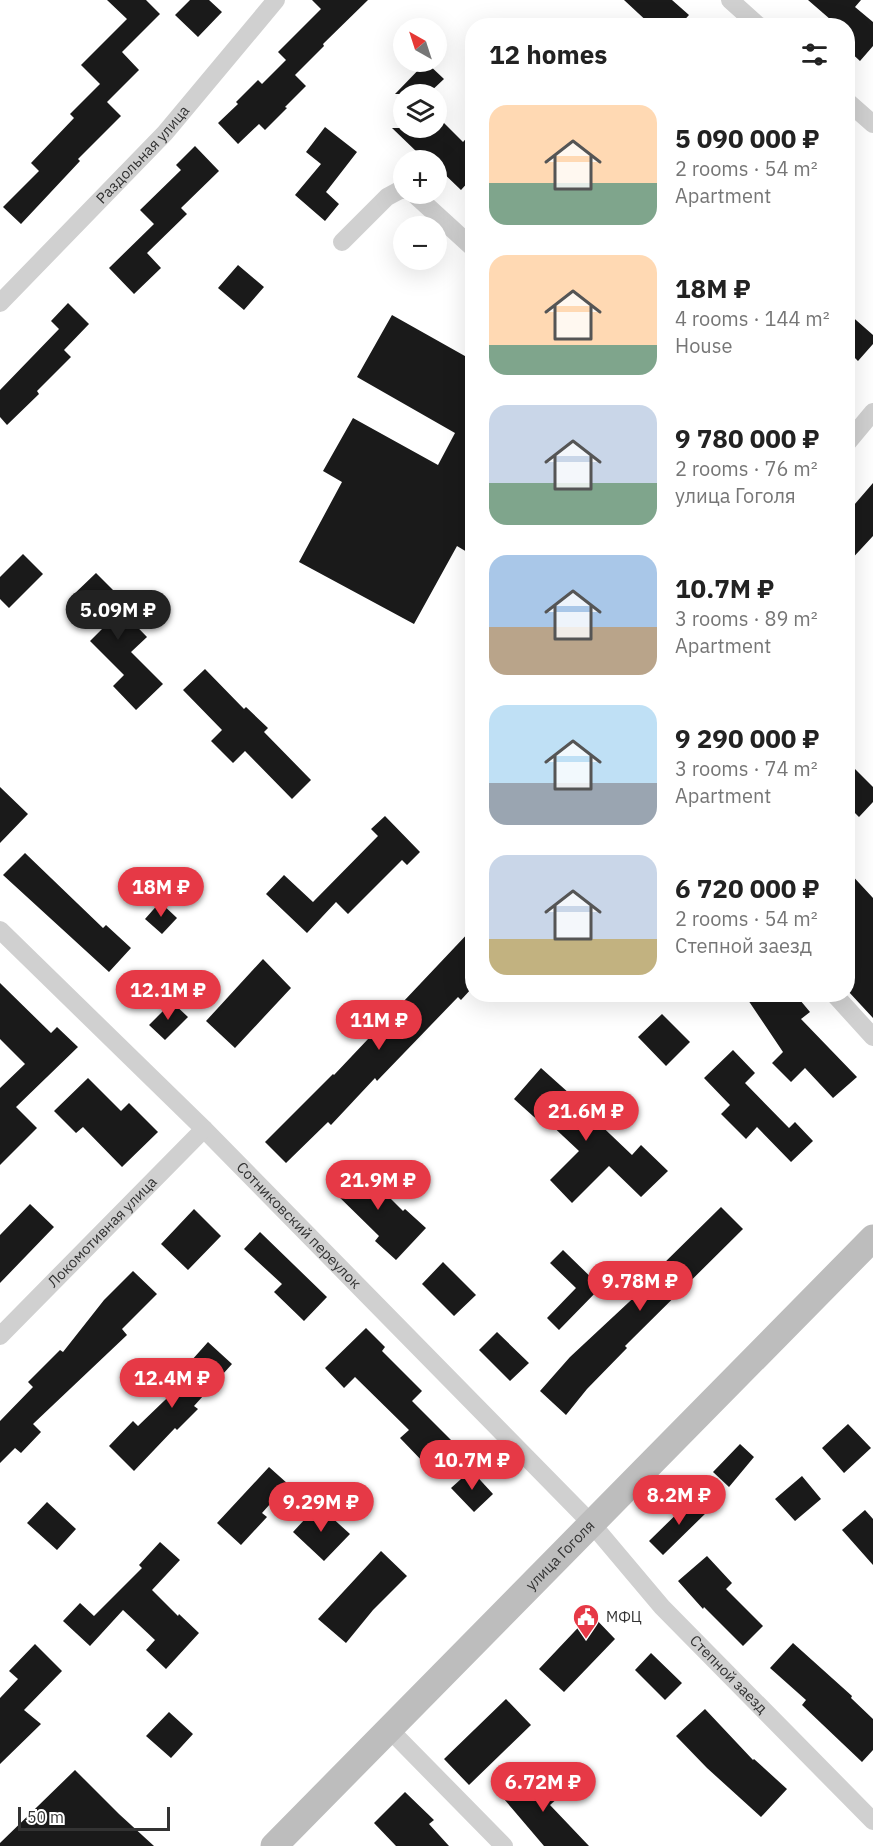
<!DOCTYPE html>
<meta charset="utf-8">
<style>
body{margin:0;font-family:"IBM Plex Sans",sans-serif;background:#f6f6f6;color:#222;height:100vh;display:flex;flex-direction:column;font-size:22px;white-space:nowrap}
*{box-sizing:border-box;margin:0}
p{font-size:20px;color:#767676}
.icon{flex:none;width:33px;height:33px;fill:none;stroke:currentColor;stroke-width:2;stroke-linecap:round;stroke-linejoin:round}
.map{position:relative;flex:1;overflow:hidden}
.drawer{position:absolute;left:465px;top:18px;width:390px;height:984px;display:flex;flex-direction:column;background:#fff;border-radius:24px;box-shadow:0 6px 24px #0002}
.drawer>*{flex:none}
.needle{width:39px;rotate:321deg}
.tools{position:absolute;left:393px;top:18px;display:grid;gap:12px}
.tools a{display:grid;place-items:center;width:54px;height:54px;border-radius:50%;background:#fff;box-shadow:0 6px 24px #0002;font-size:30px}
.scale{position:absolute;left:18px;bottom:15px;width:152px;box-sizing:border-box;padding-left:6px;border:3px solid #333;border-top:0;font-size:16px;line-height:21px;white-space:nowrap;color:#333;-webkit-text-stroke:4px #fff;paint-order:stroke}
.price{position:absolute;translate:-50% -51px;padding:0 14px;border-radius:21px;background:#e63946;color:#fff;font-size:20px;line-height:39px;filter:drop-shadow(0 2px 3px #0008)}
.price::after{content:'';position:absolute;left:50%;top:36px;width:18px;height:14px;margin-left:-9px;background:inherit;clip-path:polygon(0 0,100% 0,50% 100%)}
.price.on{background:#222;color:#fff}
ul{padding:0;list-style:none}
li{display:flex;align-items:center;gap:18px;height:150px;padding:0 24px}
li span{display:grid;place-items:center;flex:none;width:168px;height:120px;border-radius:18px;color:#555}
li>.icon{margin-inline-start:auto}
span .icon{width:72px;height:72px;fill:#fffc;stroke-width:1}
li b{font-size:26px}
h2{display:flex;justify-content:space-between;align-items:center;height:72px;padding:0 24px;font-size:26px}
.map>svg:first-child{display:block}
</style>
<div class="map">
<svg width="873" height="1846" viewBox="0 0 873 1846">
<rect width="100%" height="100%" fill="#fff"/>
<path fill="#1a1a1a" d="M107,0H146L160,14L122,52L139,70L107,102L121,116L78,159L80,161L21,224L3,207L39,171L31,163L74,118L70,114L100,84L81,65L127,19Z
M190,0H209L222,12L198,37L175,15Z
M312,0H368L323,44L324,46L295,75L306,86L285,107L287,108L265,130L259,124L238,144L218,123L238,104L236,102L258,80L262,84L286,60L278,52L321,9Z
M624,0H672L689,15L679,26H652Z
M808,0H861L855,7L873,22V46L860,61L848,50V26H838Z
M426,62L444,79L428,94H395Z
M436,115L463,142L472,132V178L461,190L436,166V160H430L420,151L418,153L392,128H436Z
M325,127L357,152L326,192L339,204L325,221L295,195L321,164L306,152Z
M195,146L219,171L181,208L187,214L147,253L161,268L134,294L109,268L154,224L140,210L181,170L176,165Z
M238,265L264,287L244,310L218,288Z
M68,303L89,324L64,350L71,357L37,391L39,394L7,425L0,417V390L59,329L51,321Z
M848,313L873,335V344L858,361L848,351Z
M392,315L472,360V555L457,546L414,624L299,562L342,482L323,471L353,418L438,465L455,433L357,377Z
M873,483V536L848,563V512Z
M23,554L43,574L9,608L0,599V577Z
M96,573L118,595L112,601L147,637L131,652L163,684L136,710L113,686L124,675L90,641L102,629L71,597Z
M205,669L244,709L246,707L268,728L264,732L311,780L292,799L245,751L233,763L211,741L222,730L183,690Z
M848,762L873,787V802L859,817L848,806Z
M0,787L28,814L0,843Z
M385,816L420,852L407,865L402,860L348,914L336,902L307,933L266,894L284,875L313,902L378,836L371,829Z
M25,853L103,928L106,925L131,948L109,972L3,875Z
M848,871L873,898V1018L848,991Z
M160,902L177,918L162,934L145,919Z
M472,929V988L461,1000L458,997L377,1081L375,1078L331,1125L328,1122L286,1163L265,1142L333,1074L334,1075Z
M263,959L291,988L235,1048L206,1021Z
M0,983L51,1033L57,1027L78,1047L16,1107L37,1128L0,1165V1088L25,1064L0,1039Z
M744,994H795L810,1012L801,1019L857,1077L833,1098L805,1068L791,1082L772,1063L783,1052Z
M172,1002L188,1017L165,1040L149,1025Z
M662,1014L690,1042L666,1066L638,1037Z
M733,1050L755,1073L745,1083L789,1128L795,1122L813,1141L791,1162L757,1127L746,1139L721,1114L730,1105L704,1078Z
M541,1068L570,1094L569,1095L632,1155L641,1145L668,1171L641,1197L609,1166L572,1203L550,1180L579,1151L547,1121L543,1125L514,1099Z
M88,1078L121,1111L129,1103L158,1132L122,1167L83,1127L76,1133L54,1111Z
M355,1163L403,1211L405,1209L426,1228L396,1260L375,1241L379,1236L330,1188Z
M30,1204L54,1227L0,1283V1235Z
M721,1207L743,1229L625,1346L627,1348L587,1389L566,1415L540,1391L570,1357L658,1275L655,1272Z
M194,1209L221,1236L188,1270L161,1244Z
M260,1232L327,1297L304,1321L274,1292L282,1284L244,1249Z
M563,1250L601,1287L559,1330L547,1318L576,1288L550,1263Z
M443,1262L476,1295L454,1316L422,1284Z
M133,1271L157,1294L122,1329L127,1335L33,1424L41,1432L21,1453L15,1448L0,1463V1421L33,1387L28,1382L60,1350L63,1352L104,1300Z
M366,1328L385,1347L382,1351L422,1391L412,1401L451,1440L426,1465L400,1438L409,1430L355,1377L344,1388L325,1368Z
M497,1332L529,1363L510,1381L479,1350Z
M208,1342L232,1364L194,1406L198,1409L177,1430L175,1428L134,1471L109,1446L133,1421L138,1426L190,1376L183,1370Z
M848,1424L871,1448L844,1473L822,1448Z
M740,1444L754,1457L729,1487L713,1472Z
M269,1467L288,1484L262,1513L267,1517L241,1545L217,1523Z
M471,1470L493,1494L474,1512L451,1488Z
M802,1476L821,1499L795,1521L775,1499Z
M695,1496L709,1510L663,1555L649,1541Z
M47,1502L76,1529L57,1550L27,1523Z
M318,1505L350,1534L324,1561L293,1532Z
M865,1510L873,1519V1565L842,1530Z
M160,1542L180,1560L152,1590L178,1616L179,1614L199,1633L166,1669L146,1650L155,1640L123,1610L90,1646L63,1621L80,1603L94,1616L142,1568L139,1565Z
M381,1551L407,1576L373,1610L346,1643L318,1619Z
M707,1556L732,1583L726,1589L763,1626L743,1646L704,1607L703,1609L678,1581Z
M591,1614L615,1639L564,1692L539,1669Z
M793,1643L852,1696L851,1698L873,1719V1750L862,1762L802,1705L806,1700L770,1668Z
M35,1644L62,1671L24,1710L41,1724L0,1764V1698L18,1679L9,1671Z
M651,1653L682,1683L665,1700L635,1670Z
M506,1699L531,1725L469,1785L444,1759Z
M705,1709L753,1760L754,1759L787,1789L761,1817L707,1768L676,1736Z
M169,1712L193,1734L171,1758L146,1736Z
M75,1770L119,1814L154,1846H0V1843Z
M538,1771L559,1797L550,1805L589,1846H544L504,1799Z
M405,1792L434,1820L429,1824L449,1846H396L374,1823Z"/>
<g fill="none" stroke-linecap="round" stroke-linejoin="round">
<g stroke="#d0d0d0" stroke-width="18">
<path d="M730,0L759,26"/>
<path d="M848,102L873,124"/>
<path d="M414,194L472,247"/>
<path d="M342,242L387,197L400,190H404"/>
<path id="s1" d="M0,303L165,133L276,0"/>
<path d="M848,442L873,412"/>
<path id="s2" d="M0,930L204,1129L592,1524L662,1607L873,1821"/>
<path d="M834,994L873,1037"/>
<path id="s3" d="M0,1336L204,1129"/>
<path d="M389,1729L504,1846"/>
</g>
<path stroke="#bdbdbd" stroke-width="27" id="s4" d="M274,1846L873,1238"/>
</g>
<defs>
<g id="civic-pin" transform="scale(1.35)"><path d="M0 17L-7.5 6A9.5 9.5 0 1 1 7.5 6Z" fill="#e63946" stroke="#fff"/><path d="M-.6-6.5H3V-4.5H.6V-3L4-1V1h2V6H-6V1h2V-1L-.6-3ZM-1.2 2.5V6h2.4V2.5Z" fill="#fff"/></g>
</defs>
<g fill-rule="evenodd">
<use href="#civic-pin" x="586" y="1617"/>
</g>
<g text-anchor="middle" stroke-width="6" stroke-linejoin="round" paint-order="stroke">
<g font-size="15" fill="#333" stroke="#fff">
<text dy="5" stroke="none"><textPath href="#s1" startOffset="206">Раздольная улица</textPath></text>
<text dy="5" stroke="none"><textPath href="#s2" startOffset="420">Сотниковский переулок</textPath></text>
<text dy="5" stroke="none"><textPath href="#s3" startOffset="146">Локомотивная улица</textPath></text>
<text dy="5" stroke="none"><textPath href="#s4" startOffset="408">улица Гоголя</textPath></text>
<text dy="5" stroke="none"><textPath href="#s2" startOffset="1042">Степной заезд</textPath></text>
</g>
<g font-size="15" fill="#333" stroke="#fff" text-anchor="start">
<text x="606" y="1622">МФЦ</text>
</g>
</g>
</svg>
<div class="tools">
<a><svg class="needle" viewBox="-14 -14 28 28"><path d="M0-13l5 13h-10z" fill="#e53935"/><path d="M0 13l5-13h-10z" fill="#767676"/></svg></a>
<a><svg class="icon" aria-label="layers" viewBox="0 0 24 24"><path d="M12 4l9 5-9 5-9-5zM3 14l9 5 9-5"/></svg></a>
<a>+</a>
<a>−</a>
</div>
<div class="scale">50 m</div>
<b class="price on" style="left:118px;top:641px">5.09M ₽</b>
<b class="price" style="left:161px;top:918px">18M ₽</b>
<b class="price" style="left:168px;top:1021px">12.1M ₽</b>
<b class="price" style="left:379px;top:1051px">11M ₽</b>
<b class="price" style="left:586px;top:1142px">21.6M ₽</b>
<b class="price" style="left:378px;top:1211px">21.9M ₽</b>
<b class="price" style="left:640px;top:1312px">9.78M ₽</b>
<b class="price" style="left:172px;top:1409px">12.4M ₽</b>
<b class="price" style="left:472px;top:1491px">10.7M ₽</b>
<b class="price" style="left:679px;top:1526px">8.2M ₽</b>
<b class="price" style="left:321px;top:1533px">9.29M ₽</b>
<b class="price" style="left:543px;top:1813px">6.72M ₽</b>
<section class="drawer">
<h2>12 homes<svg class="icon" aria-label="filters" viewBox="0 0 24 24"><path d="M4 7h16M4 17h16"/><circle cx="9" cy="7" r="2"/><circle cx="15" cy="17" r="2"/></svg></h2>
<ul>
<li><span style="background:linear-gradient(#ffd9b3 65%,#7fa58c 0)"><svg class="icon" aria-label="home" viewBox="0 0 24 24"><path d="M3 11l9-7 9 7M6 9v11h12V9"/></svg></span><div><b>5 090 000 ₽</b><p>2 rooms · 54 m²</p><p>Apartment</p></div></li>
<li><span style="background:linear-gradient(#ffd9b3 75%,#7fa58c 0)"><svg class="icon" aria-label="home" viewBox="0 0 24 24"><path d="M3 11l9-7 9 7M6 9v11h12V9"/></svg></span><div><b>18M ₽</b><p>4 rooms · 144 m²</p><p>House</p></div></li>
<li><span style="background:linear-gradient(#c9d6e8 65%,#7fa58c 0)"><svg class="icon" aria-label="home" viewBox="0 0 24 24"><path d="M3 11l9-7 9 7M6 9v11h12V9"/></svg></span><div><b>9 780 000 ₽</b><p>2 rooms · 76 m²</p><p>улица Гоголя</p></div></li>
<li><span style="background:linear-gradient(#a9c7e8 60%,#b9a48a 0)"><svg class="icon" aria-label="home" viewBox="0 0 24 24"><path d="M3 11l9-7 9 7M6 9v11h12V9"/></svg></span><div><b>10.7M ₽</b><p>3 rooms · 89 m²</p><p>Apartment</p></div></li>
<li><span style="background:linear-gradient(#bfe0f5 65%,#9aa5b1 0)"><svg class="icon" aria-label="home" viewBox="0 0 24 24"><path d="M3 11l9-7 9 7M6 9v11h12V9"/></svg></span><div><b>9 290 000 ₽</b><p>3 rooms · 74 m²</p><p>Apartment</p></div></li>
<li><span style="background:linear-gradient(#c9d6e8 70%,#c2b280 0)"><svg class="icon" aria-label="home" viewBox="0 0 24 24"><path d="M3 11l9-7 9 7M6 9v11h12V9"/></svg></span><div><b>6 720 000 ₽</b><p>2 rooms · 54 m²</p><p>Степной заезд</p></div></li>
</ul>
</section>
</div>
